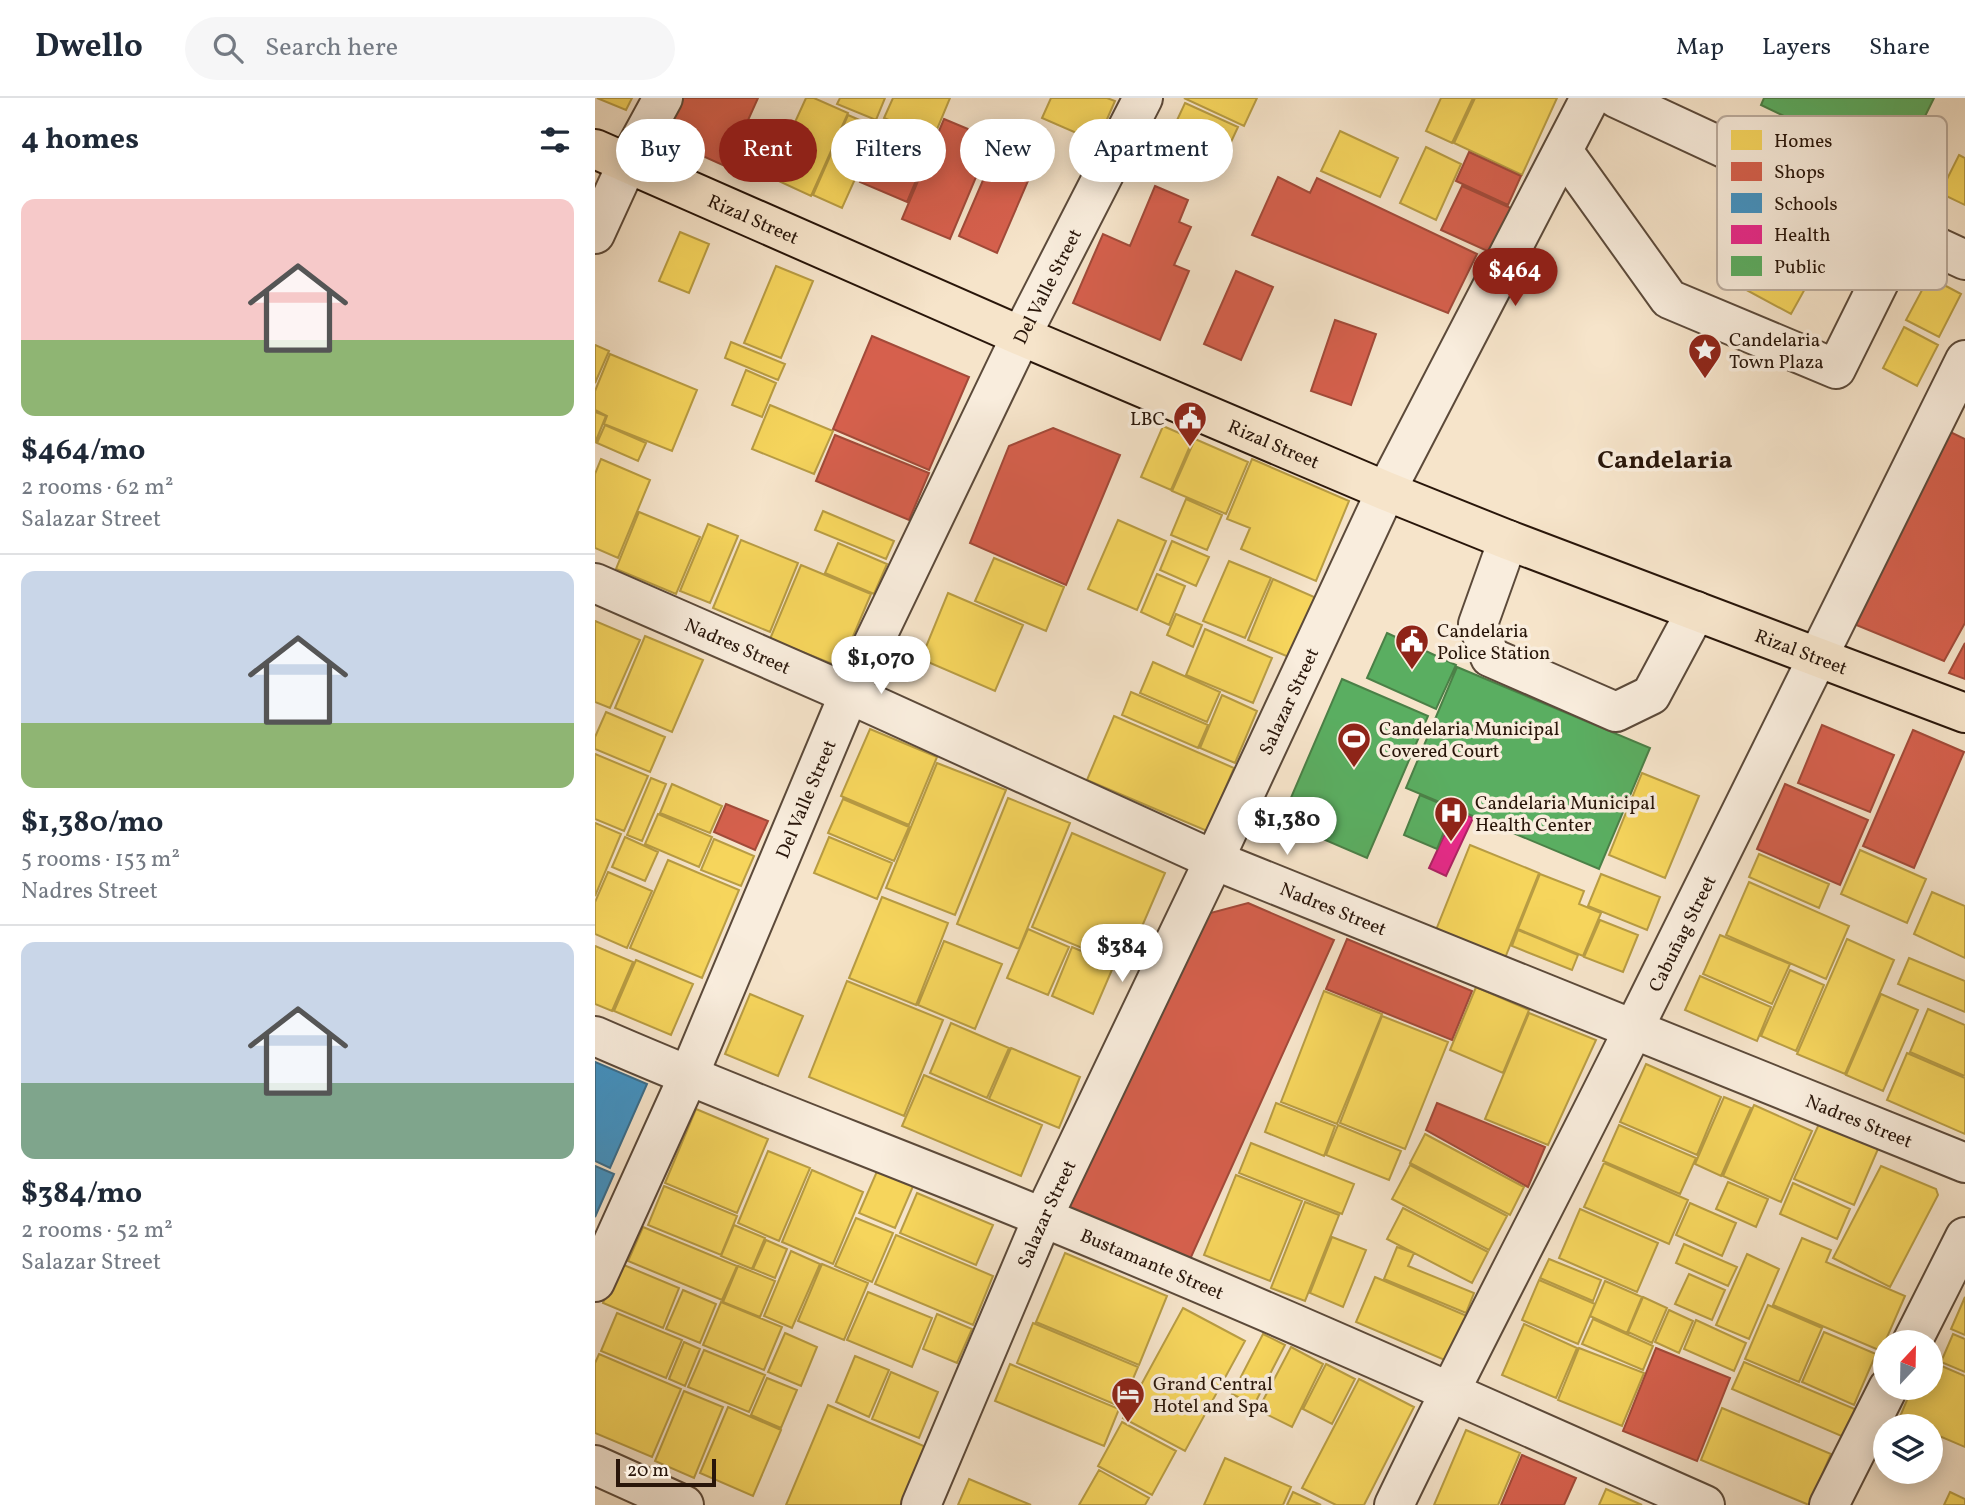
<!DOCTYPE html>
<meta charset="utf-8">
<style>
body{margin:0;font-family:Vollkorn,serif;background:#f6f6f7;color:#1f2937;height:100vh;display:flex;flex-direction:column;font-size:26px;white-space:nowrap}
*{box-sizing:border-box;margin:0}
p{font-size:23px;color:#747a83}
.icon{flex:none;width:38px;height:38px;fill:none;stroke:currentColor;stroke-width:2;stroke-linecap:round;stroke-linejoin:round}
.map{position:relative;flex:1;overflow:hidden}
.drawer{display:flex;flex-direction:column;background:#fff;width:595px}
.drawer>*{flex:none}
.banner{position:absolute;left:21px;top:21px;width:665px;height:63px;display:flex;gap:14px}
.needle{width:46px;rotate:22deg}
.controls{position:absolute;left:1278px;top:1232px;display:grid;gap:14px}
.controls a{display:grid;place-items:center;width:70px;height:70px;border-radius:50%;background:#fff;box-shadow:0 4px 18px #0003;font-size:35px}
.scale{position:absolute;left:21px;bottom:18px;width:100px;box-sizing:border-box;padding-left:7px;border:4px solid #29160a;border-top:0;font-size:19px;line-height:24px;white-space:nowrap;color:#29160a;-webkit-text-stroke:5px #f9eddd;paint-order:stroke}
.price{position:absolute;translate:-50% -60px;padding:0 16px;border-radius:24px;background:#fff;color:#222;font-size:23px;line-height:46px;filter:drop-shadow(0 2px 4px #0008)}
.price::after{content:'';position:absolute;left:50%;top:42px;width:21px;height:16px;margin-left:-10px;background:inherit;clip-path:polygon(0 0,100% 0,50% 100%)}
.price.selected{background:#8f2418;color:#fff}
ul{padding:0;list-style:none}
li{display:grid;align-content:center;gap:14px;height:371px;padding:0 21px}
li+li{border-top:2px solid #e0e1e3}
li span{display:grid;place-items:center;height:217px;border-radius:14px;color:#555}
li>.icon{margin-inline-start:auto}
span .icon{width:126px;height:126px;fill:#fffc;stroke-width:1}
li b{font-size:30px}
h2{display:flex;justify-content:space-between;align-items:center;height:84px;padding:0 21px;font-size:30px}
.pill{padding:0 24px;border-radius:32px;background:#fff;box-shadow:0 4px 18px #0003;font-size:24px;line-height:63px}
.pill.selected{background:#8f2418;color:#fff}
header{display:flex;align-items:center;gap:42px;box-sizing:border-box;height:98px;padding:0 35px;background:#fff;border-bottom:2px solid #e0e1e3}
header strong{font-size:33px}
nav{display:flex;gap:38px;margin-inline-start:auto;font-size:24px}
.search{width:490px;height:63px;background:#f6f6f7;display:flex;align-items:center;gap:18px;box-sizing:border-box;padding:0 24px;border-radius:38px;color:#747a83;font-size:26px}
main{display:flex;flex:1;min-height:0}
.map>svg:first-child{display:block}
</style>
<header>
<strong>Dwello</strong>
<div class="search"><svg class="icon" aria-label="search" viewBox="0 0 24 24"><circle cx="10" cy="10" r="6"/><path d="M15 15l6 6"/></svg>Search here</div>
<nav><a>Map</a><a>Layers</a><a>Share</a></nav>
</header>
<main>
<section class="drawer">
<h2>4 homes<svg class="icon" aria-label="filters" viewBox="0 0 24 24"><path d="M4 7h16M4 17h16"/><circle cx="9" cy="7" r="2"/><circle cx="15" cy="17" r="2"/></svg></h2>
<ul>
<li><span style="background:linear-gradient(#f6c9c9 65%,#8fb573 0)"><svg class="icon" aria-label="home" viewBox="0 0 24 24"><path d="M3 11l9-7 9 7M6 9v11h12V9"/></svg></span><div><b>$464/mo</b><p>2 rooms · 62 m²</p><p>Salazar Street</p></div></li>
<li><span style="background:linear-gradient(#c9d6e8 70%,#8fb573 0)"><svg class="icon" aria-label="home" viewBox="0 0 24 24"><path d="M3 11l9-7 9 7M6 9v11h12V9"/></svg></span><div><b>$1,380/mo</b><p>5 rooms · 153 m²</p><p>Nadres Street</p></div></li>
<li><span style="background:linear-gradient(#c9d6e8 65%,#7fa58c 0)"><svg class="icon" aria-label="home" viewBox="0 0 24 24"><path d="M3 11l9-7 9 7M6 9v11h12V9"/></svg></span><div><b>$384/mo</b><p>2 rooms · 52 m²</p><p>Salazar Street</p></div></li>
</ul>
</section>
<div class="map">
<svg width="1370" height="1407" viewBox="0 0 1370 1407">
<rect width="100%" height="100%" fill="#f6e4ca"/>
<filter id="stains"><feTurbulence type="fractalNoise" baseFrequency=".00286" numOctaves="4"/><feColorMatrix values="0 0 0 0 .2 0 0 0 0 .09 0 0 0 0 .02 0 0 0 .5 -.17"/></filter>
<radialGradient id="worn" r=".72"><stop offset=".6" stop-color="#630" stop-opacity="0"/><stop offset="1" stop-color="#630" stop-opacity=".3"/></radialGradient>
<path fill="#f6d55c" stroke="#b89c43" stroke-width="2" d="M2,0H37L31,12Z
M211,0H219L253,15L216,98L175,79Z
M245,0H290L281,22L242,6Z
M298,0H355L338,41L289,20Z
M456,0H512L520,3L502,44L447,20Z
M589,0H662L649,28Z
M846,0H878L857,45L831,33Z
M880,0H962L927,77L859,45Z
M590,5L643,29L623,72L570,48Z
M253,17L283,30L247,110L218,97Z
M745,33L803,60L785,99L726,73Z
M831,49L866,66L841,122L805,105Z
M1364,57L1370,60V107L1345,95Z
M1167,119L1231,153L1196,216L1133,182Z
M85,134L114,146L94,195L64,183Z
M181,168L218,183L186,260L149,245Z
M1334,179L1366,196L1344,239L1311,222Z
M1309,229L1343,247L1322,288L1288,270Z
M136,244L190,266L183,282L130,260Z
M0,247L14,253L0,285Z
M15,256L102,292L77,353L9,326L12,318L0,312V293Z
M151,272L181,285L167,319L137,307Z
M175,307L238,333L219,376L157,351Z
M0,314L11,318L0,345Z
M10,327L51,345L43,363L2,345Z
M568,328L598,341L576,392L546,379Z
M600,341L653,364L631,416L577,393Z
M6,361L55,382L23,460L0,450V376Z
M657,361L754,403L721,483L646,451L655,430L632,421Z
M591,401L627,417L612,452L576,437Z
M228,413L299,443L291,461L220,432Z
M44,414L105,439L81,496L21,471Z
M523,422L571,443L542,512L493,491Z
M113,426L143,438L115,505L85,493Z
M146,442L203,465L175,534L118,510Z
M577,443L614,459L601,488L565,472Z
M243,445L292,466L279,496L230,475Z
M399,460L469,489L451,533L380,503Z
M634,463L676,480L650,540L608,523Z
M206,467L276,496L245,569L175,541Z
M562,476L590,488L574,527L546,514Z
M678,481L726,502L701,562L653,542Z
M353,495L428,527L400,593L326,561Z
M581,516L607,527L598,549L572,537Z
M0,523L45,542L15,610L0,604Z
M610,531L677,560L658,605L591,577Z
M50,538L108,562L77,634L20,610Z
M558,564L625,594L612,624L545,595Z
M536,594L613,627L603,650L527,617Z
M627,597L662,613L640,665L605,650Z
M11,614L70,639L55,674L0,651V639Z
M519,618L639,670L612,733L492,682Z
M275,631L342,659L314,727L246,698Z
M0,656L53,678L29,733L0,721Z
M342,665L411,692L360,817L291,790Z
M1047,675L1104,698L1070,780L1014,757Z
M56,680L71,686L47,743L32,737Z
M77,686L127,708L115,735L65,715Z
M413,700L475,725L424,851L362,826Z
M248,701L314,729L299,763L233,735Z
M63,716L117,739L104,769L50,746Z
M0,725L26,736L0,798Z
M477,735L570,775L530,868L437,829Z
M30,739L63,754L50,783L17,769Z
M234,739L297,765L282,801L219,775Z
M119,741L159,758L146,788L106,772Z
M875,747L944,775L910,860L841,832Z
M1265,752L1331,781L1312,825L1246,796Z
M1164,756L1234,786L1224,810L1154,779Z
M73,762L144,792L107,880L35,850Z
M13,774L57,793L32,850L0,836V804Z
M945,776L989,793L984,806L1006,815L988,858L923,831Z
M1006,776L1065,799L1052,832L993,808Z
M1154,784L1254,828L1231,881L1131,837Z
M1337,794L1370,808V860L1319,836Z
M287,799L353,825L321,907L254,880Z
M1005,822L1043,837L1028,874L989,859Z
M433,831L474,849L453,897L412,880Z
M923,832L983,857L977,872L917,848Z
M1125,837L1195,866L1177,906L1108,876Z
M1252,841L1299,862L1250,976L1202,956Z
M349,843L407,866L380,931L323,907Z
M0,848L38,864L17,913L0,906Z
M477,849L519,867L498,916L457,898Z
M1314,860L1370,883V914L1303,886Z
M41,862L98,886L76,937L19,913Z
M1195,872L1229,887L1201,953L1166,938Z
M1105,878L1176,909L1162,943L1090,912Z
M252,883L348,922L309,1018L214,979Z
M881,889L934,912L908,975L855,952Z
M729,893L787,916L742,1026L686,1004Z
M155,896L208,918L183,978L130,956Z
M1286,896L1323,912L1288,993L1251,977Z
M1333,911L1370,927V978L1315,954Z
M934,915L1001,942L953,1047L890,1021Z
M787,918L853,944L810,1051L745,1025Z
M356,925L414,950L392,1000L335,975Z
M416,950L485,979L464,1030L394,1001Z
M1312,955L1370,980V1036L1292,1002Z
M1051,966L1126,999L1102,1057L1025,1024Z
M329,977L447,1027L426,1078L307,1028Z
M1129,999L1156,1010L1126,1078L1100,1066Z
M681,1005L740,1028L729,1058L670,1034Z
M1159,1007L1217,1033L1186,1104L1128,1078Z
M101,1011L173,1041L142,1115L70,1085Z
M1224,1026L1283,1051L1259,1107L1199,1081Z
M743,1027L806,1053L794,1082L731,1057Z
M1024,1027L1101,1060L1085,1096L1008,1063Z
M830,1036L929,1089L915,1117L815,1065Z
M656,1045L759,1086L747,1116L644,1075Z
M173,1053L215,1070L184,1143L143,1125Z
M1009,1065L1093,1102L1074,1146L989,1109Z
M815,1067L912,1118L894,1152L797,1101Z
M1286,1068L1341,1091L1343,1097L1295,1189L1238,1160Z
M283,1071L319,1086L300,1130L264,1115Z
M217,1072L268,1094L238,1166L187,1144Z
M641,1077L707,1103L675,1183L609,1157Z
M1133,1084L1173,1101L1161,1129L1121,1111Z
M1198,1085L1255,1111L1242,1141L1185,1116Z
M69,1088L142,1118L126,1157L53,1127Z
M322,1095L398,1127L381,1167L305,1135Z
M710,1104L744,1117L710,1203L676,1190Z
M1095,1105L1141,1125L1127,1158L1081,1137Z
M808,1110L893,1154L877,1185L792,1141Z
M985,1111L1063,1145L1042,1194L964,1160Z
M261,1120L298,1135L277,1184L240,1168Z
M139,1127L170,1140L157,1171L126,1158Z
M48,1129L142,1168L127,1202L33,1163Z
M301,1137L398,1178L378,1227L280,1186Z
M737,1139L771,1152L748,1209L715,1195Z
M1207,1140L1236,1152L1231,1164L1310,1198L1286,1253L1178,1207Z
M171,1142L192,1151L180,1180L158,1171Z
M1089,1146L1142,1169L1133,1188L1081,1165Z
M802,1149L819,1155L813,1168L879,1195L871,1215L789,1181Z
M196,1153L225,1166L197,1230L169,1218Z
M470,1155L572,1198L544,1267L441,1224Z
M1152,1156L1184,1171L1154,1241L1121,1227Z
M954,1161L1006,1182L998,1203L945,1180Z
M24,1165L84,1190L68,1230L8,1205Z
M227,1166L273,1185L249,1242L203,1223Z
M143,1168L180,1183L165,1219L128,1204Z
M1094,1176L1130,1192L1117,1222L1080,1206Z
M780,1179L872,1218L852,1263L761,1224Z
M944,1182L1000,1206L983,1246L927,1222Z
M1010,1183L1047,1199L1032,1235L995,1218Z
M88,1192L121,1206L105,1245L71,1231Z
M273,1194L337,1220L317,1269L252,1242Z
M1048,1199L1072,1210L1057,1245L1033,1234Z
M1370,1199V1237L1356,1231Z
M126,1204L187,1229L169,1272L108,1247Z
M1173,1207L1227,1230L1204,1284L1150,1261Z
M588,1210L650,1243L590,1353L528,1320Z
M1074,1212L1098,1223L1084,1255L1060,1244Z
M22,1215L87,1242L71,1280L6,1253Z
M342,1216L377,1231L362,1265L328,1251Z
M998,1221L1058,1248L1048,1272L987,1246Z
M1101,1222L1151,1245L1139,1273L1089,1251Z
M438,1225L543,1269L526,1309L422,1265Z
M929,1226L982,1250L961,1300L907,1277Z
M1229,1234L1281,1256L1259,1307L1207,1284Z
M190,1235L222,1249L206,1288L173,1274Z
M668,1236L690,1247L659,1307L637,1296Z
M1358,1236L1370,1241V1274L1346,1264Z
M89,1244L105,1251L90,1288L74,1281Z
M696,1249L728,1266L697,1329L663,1312Z
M984,1250L1049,1275L1027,1328L963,1302Z
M109,1252L170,1277L154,1314L93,1289Z
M4,1256L86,1291L57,1359L0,1335V1265Z
M260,1258L294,1272L274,1319L241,1304Z
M1335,1263L1370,1278V1349L1335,1334V1328H1322L1304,1321L1317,1290H1335Z
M1149,1264L1262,1312L1251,1340L1137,1291Z
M415,1266L524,1311L509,1348L400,1303Z
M731,1266L760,1281L737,1326L708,1311Z
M296,1274L343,1294L324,1340L277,1321Z
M172,1280L202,1292L186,1330L156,1317Z
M764,1281L819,1309L769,1407H741L707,1390Z
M89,1293L128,1309L99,1380L60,1363Z
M233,1307L331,1349L306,1407H191Z
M133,1309L186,1332L158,1398L105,1375Z
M1127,1310L1236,1356L1214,1407L1106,1362Z
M527,1324L581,1353L557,1397L503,1368Z
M871,1332L925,1355L903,1407H839Z
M630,1360L696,1389L688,1407H609Z
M504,1372L554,1400L550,1407H484Z
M374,1381L436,1407H363Z
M1011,1391L1047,1407H1004Z
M698,1394L726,1407H692Z
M1355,1394L1370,1401V1407H1349Z"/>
<path fill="#d6604d" stroke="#a24a39" stroke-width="2" d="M88,0H163L132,69L70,41Z
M349,21L397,41L355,141L307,121Z
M288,32L334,52L312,104L265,84Z
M404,45L442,62L402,155L364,138Z
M874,54L926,78L913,107L861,83Z
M683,79L715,95L722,80L882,156L853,215L657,137Z
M560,88L593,102L584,124L596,129L579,167L594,173L565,242L478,205L508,136L535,148Z
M867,88L920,112L899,156L846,132Z
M641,173L678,189L646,262L609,246Z
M740,222L781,236L756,307L716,293Z
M277,238L374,279L334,372L238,331Z
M458,330L525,357L471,487L375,445L414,348Z
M1349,331L1370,341V525L1349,563L1254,524Z
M240,337L334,375L314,422L221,383Z
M1370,545V581L1354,575Z
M1227,627L1299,657L1275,714L1203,685Z
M1318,632L1369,654L1319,770L1268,748Z
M1190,686L1273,722L1245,787L1162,751Z
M131,706L173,723L160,752L119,734Z
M653,805L739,842L592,1168L464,1105L604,818Z
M752,841L877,893L857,942L731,891Z
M842,1005L950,1049L933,1089L831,1032Z
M1061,1250L1135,1280L1102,1363L1028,1333Z
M927,1357L981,1380L969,1407H906Z"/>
<path fill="#4393c3" stroke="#3b6e8c" stroke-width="2" d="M0,964L52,986L15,1070L0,1063Z
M0,1068L19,1076L0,1119Z"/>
<path fill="#e7298a" stroke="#ae2364" stroke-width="2" d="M861,712L878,720L851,778L834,770Z"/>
<path fill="#5aae61" stroke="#4b8047" stroke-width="2" d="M1169,0H1339L1303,73L1166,7Z
M792,535L861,567L841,611L772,580Z
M862,569L1055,650L1004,771L811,690Z
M747,581L833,618L772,760L686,723Z
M825,697L858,711L842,751L809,737Z"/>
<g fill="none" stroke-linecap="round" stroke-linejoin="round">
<g stroke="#5c4a3a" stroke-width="42">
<g id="minor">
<path d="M1021,0L1370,162"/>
<path d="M968,53L1074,201L1241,271L1309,134"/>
<path d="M0,136L32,66L68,0"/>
<path d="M913,442L883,526L895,559L1021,614L1056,597L1101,513"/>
<path id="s1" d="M0,485L254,596L619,762L1370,1065"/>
<path id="s2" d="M0,938C148,1003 300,1058 449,1120C671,1211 891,1310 1110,1407"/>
<path id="s3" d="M0,1184L93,979L254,596L426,238L548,0"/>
<path d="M1317,1244L1370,1139"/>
<path d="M0,1367L89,1407"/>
<path id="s4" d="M326,1407L448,1119L619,762L791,393L995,0"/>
<path id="s5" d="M799,1407C876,1247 960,1090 1039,930C1151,708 1259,484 1370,262"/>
<path d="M1234,1407L1293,1290"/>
</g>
</g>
<g stroke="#29160a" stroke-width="42">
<g id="major">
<path id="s6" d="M0,51L426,238L791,393L913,442L1370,615"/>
</g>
</g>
<use href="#minor" stroke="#f9eddd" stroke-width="38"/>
<use href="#major" stroke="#f6e4ca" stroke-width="38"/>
</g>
<defs>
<g id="sight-pin" transform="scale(1.75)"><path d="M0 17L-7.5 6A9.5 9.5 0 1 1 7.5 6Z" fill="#8f2418" stroke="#f9eddd"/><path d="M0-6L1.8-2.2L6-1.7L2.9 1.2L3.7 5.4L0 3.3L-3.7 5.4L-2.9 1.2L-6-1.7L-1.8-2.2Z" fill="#fff"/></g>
<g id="civic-pin" transform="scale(1.75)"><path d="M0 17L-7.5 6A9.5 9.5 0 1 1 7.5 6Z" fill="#8f2418" stroke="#f9eddd"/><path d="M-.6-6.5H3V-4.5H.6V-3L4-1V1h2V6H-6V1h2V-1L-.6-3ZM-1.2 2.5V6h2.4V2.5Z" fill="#fff"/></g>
<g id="stadium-pin" transform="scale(1.75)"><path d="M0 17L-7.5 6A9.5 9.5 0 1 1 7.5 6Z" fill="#8f2418" stroke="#f9eddd"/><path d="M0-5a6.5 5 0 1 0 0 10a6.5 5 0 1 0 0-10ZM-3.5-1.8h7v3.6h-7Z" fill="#fff"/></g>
<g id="hospital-pin" transform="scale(1.75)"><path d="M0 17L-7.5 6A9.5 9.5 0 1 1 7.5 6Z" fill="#8f2418" stroke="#f9eddd"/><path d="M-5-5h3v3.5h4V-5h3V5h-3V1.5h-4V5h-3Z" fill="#fff"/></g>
<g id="hotel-pin" transform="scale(1.75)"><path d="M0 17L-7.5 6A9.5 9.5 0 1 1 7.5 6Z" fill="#8f2418" stroke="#f9eddd"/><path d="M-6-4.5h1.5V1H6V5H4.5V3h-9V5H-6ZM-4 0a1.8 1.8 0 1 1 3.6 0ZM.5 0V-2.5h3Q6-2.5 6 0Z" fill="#fff"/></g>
</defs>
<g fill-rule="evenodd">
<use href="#sight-pin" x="1110" y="252"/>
<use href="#civic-pin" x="595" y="320"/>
<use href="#civic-pin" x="817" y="543"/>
<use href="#stadium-pin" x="759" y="641"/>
<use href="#hospital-pin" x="856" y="715"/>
<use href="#hotel-pin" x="533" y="1296"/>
</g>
<g text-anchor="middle" stroke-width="7" stroke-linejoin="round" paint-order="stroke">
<g font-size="19" fill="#29160a" stroke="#f9eddd">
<text dy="7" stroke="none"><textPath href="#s6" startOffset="173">Rizal Street</textPath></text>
<text dy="7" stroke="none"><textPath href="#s3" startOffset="1094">Del Valle Street</textPath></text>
<text dy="7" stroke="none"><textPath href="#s6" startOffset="740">Rizal Street</textPath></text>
<text dy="7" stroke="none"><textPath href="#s1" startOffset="156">Nadres Street</textPath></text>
<text dy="7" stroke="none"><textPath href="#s6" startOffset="1307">Rizal Street</textPath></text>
<text dy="7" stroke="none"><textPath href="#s4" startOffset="884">Salazar Street</textPath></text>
<text dy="7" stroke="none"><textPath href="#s3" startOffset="527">Del Valle Street</textPath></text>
<text dy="7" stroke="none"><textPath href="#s1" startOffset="807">Nadres Street</textPath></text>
<text dy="7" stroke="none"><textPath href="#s5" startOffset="640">Cabuñag Street</textPath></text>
<text dy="7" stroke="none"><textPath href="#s1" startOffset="1374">Nadres Street</textPath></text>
<text dy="7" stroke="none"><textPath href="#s4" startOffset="317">Salazar Street</textPath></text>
<text dy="7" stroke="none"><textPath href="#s2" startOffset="602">Bustamante Street</textPath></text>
</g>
<g font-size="19" fill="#29160a" stroke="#f9eddd" text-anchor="start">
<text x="1134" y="248">Candelaria<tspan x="1134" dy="22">Town Plaza</tspan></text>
<text x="570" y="327" text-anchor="end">LBC</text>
<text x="842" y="539">Candelaria<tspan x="842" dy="22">Police Station</tspan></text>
<text x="784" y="637">Candelaria Municipal<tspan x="784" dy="22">Covered Court</tspan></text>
<text x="880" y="711">Candelaria Municipal<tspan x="880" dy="22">Health Center</tspan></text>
<text x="558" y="1292">Grand Central<tspan x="558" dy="22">Hotel and Spa</tspan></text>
</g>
<g font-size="26" font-weight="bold" fill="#29160a" stroke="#f9eddd">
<text x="1070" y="370">Candelaria</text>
</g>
</g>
<rect x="1122" y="18" width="230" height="174" rx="10" fill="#f9eddd" stroke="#bbac9e" stroke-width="2"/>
<rect x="1136" y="32" width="31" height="20" fill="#f6d55c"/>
<rect x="1136" y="64" width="31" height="19" fill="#d6604d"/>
<rect x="1136" y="95" width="31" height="20" fill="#4393c3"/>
<rect x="1136" y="127" width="31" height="19" fill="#e7298a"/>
<rect x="1136" y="158" width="31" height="20" fill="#5aae61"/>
<g font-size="19" fill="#29160a">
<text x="1179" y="49">Homes</text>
<text x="1179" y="80">Shops</text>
<text x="1179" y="112">Schools</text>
<text x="1179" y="143">Health</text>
<text x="1179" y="175">Public</text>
</g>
<rect width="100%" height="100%" filter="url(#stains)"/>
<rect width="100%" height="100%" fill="url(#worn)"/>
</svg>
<div class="controls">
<a><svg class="needle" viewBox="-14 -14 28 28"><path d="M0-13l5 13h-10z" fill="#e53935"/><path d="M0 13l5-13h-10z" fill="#747a83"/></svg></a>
<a><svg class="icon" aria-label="layers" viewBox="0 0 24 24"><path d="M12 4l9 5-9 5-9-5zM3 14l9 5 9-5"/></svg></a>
</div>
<div class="scale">20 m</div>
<b class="price selected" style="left:920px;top:210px">$464</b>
<b class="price" style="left:286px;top:598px">$1,070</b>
<b class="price" style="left:692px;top:759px">$1,380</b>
<b class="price" style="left:527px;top:886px">$384</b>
<div class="banner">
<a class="pill">Buy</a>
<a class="pill selected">Rent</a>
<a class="pill">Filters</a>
<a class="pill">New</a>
<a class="pill">Apartment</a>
</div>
</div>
</main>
